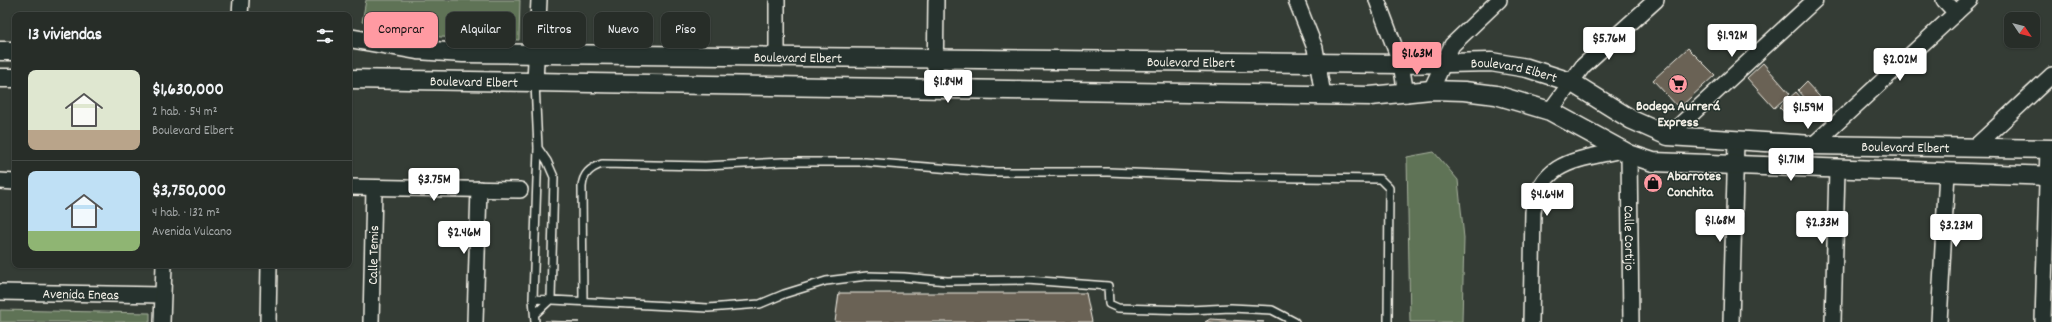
<!DOCTYPE html>
<html lang="es">
<meta charset="utf-8">
<style>
body{margin:0;font-family:Dekko,sans-serif;background:#2f3530;color:#f1f3f6;height:100vh;display:flex;flex-direction:column;font-size:15px;white-space:nowrap}
*{box-sizing:border-box;margin:0}
p{font-size:13px;color:#a4a8a8}
.icon{flex:none;width:22px;height:22px;fill:none;stroke:currentColor;stroke-width:2;stroke-linecap:round;stroke-linejoin:round}
.map{position:relative;flex:1;overflow:hidden}
.drawer{position:absolute;left:12px;top:12px;width:340px;height:256px;display:flex;flex-direction:column;background:#272d28;border-radius:8px;box-shadow:0 1px 3px #0004,0 0 0 1px #434945}
.drawer>*{flex:none}
.hud{position:absolute;left:364px;top:12px;width:380px;height:36px;display:flex;gap:8px}
.needle{width:26px;rotate:125deg}
.controls{position:absolute;left:2004px;top:12px;display:grid;gap:8px}
.controls a{display:grid;place-items:center;width:36px;height:36px;border-radius:8px;background:#272d28;box-shadow:0 1px 3px #0004,0 0 0 1px #434945;font-size:20px}
.price{position:absolute;translate:-50% -34px;padding:0 9px;border-radius:4px;background:#fff;color:#222;font-size:13px;line-height:26px;filter:drop-shadow(0 1px 2px #0008)}
.price::after{content:'';position:absolute;left:50%;top:24px;width:12px;height:9px;margin-left:-6px;background:inherit;clip-path:polygon(0 0,100% 0,50% 100%)}
.price.selected{background:#ff9aa2;color:#111}
ul{padding:0;list-style:none}
li{display:flex;align-items:center;gap:12px;height:100px;padding:0 16px}
li+li{border-top:1px solid #434945}
li span{display:grid;place-items:center;flex:none;width:112px;height:80px;border-radius:8px;color:#555}
li>.icon{margin-inline-start:auto}
span .icon{width:48px;height:48px;fill:#fffc;stroke-width:1}
li b{font-size:17px}
h2{display:flex;justify-content:space-between;align-items:center;height:48px;padding:0 16px;font-size:17px}
.chip{padding:0 14px;border-radius:8px;background:#272d28;box-shadow:0 1px 3px #0004,0 0 0 1px #434945;font-size:14px;line-height:36px}
.chip.selected{background:#ff9aa2;color:#111}
.map>svg:first-child{display:block}
</style>
<div class="map">
<svg width="2052" height="322" viewBox="0 0 2052 322">
<rect width="100%" height="100%" fill="#343c35"/>
<filter id="ink" filterUnits="userSpaceOnUse"><feTurbulence type="fractalNoise" baseFrequency=".025" numOctaves="2"/><feDisplacementMap in="SourceGraphic" scale="8" xChannelSelector="R" yChannelSelector="G"/><feConvolveMatrix kernelMatrix="1 2 1 2 8 2 1 2 1" color-interpolation-filters="sRGB"/></filter>
<g filter="url(#ink)">
<path fill="#5e7356" stroke="#a9b29f" d="M366,0H520L519,40L440,37L362,22Z
M1434,152L1458,180L1464,238L1462,322H1410L1407,157Z
M0,310L150,313V322H0Z"/>
<path fill="#6b6254" stroke="#f4f1e8" d="M1688,48L1715,75L1679,108L1653,80Z
M1763,63L1790,94L1774,108L1747,78Z
M1806,82L1831,109L1822,117L1798,90Z
M1796,92L1809,107L1793,121L1779,107Z
M839,293H1086L1092,322H835Z
M1210,319L1264,322H1205Z
M545,321L579,322H545Z"/>
<g fill="none" stroke-linecap="round" stroke-linejoin="round">
<g stroke="#f4f1e8" stroke-width="10">
<path id="service" d="M533,299L708,308L760,304L784,294L826,281L867,276L904,277L947,281L1027,280L1108,286L1109,304L1118,308L1189,310L1231,308L1272,310L1295,322
M583,301L582,187C583,174 590,168 602,164L705,166L782,162H865L989,172H1108L1233,177L1380,179L1389,188L1388,322
M535,314L551,299L554,177L547,161L538,148
M535,322L533,299L538,148L535,83"/>
</g>
<g stroke="#f4f1e8" stroke-width="18">
<g id="minor">
<path d="M1296,0L1315,48L1323,95"/>
<path d="M1377,0L1401,64L1406,94"/>
<path d="M1944,0L1956,13"/>
<path d="M240,15L241,0"/>
<path d="M777,57V0"/>
<path d="M535,82L539,0"/>
<path d="M935,89L936,0"/>
<path d="M1431,90L1452,45L1499,0"/>
<path d="M1550,111L1583,66L1656,0"/>
<path d="M1668,136L1815,0"/>
<path d="M1813,145L1970,0"/>
<path d="M1975,147L2052,75"/>
<path id="s1" d="M1629,154L1631,322"/>
<path d="M0,181L15,182"/>
<path d="M349,187L520,190"/>
<path id="s2" d="M0,292L162,295"/>
<path d="M162,322L164,265"/>
<path d="M268,322L269,265"/>
<path id="s3" d="M371,322L374,188"/>
<path d="M475,322L479,189"/>
<path d="M1531,322L1533,212C1540,160 1579,160 1621,150"/>
<path d="M1731,322L1736,141"/>
<path d="M1833,322L1837,169"/>
<path d="M1939,322L1947,172"/>
<path d="M2043,322L2048,148"/>
</g>
</g>
<g stroke="#f4f1e8" stroke-width="21">
<g id="tertiary">
<path id="s4" d="M349,38L417,50L463,53L1401,64L1491,62L1527,68L1571,82L1632,120L1668,136L1813,145L2052,149"/>
<path d="M0,51H15"/>
<path d="M0,78H15"/>
<path id="s5" d="M349,79L1370,96L1431,90L1464,91L1496,95L1550,111L1629,154L1653,162L2052,176"/>
</g>
</g>
<use href="#service" stroke="#26332d" stroke-width="7"/>
<use href="#minor" stroke="#26332d" stroke-width="15"/>
<use href="#tertiary" stroke="#26332d" stroke-width="18"/>
</g>
</g>
<defs>
<g id="supermarket-disc" transform="scale(1)"><circle r="9.5" fill="#ff9aa2" stroke="#26332d"/><path d="M-6-5.5h2.5l.6 2H6L4.5 2H-2.5L-4.4-4H-6ZM-1.5 3.2a1.3 1.3 0 1 0 .1 0ZM3 3.2a1.3 1.3 0 1 0 .1 0Z" fill="#111"/></g>
<g id="shop-disc" transform="scale(1)"><circle r="9.5" fill="#ff9aa2" stroke="#26332d"/><path d="M-5-2.5h2.3a2.7 3.5 0 0 1 5.4 0H5L5.5 6h-11ZM-1.5-2.5h3a1.5 2.3 0 0 0-3 0Z" fill="#111"/></g>
</defs>
<g fill-rule="evenodd">
<use href="#supermarket-disc" x="1678" y="84"/>
<use href="#shop-disc" x="1653" y="183"/>
</g>
<g text-anchor="middle" stroke-width="3" stroke-linejoin="round" paint-order="stroke">
<g font-size="14" fill="#f4f1e8" stroke="#26332d">
<text dy="5" stroke="none"><textPath href="#s4" startOffset="450">Boulevard Elbert</textPath></text>
<text dy="5" stroke="none"><textPath href="#s4" startOffset="843">Boulevard Elbert</textPath></text>
<text dy="5" stroke="none"><textPath href="#s4" startOffset="1167">Boulevard Elbert</textPath></text>
<text dy="5" stroke="none"><textPath href="#s5" startOffset="125">Boulevard Elbert</textPath></text>
<text dy="5" stroke="none"><textPath href="#s4" startOffset="1575">Boulevard Elbert</textPath></text>
<text dy="5" stroke="none"><textPath href="#s1" startOffset="84">Calle Cortijo</textPath></text>
<text dy="5" stroke="none"><textPath href="#s3" startOffset="67">Calle Temis</textPath></text>
<text dy="5" stroke="none"><textPath href="#s2" startOffset="81">Avenida Eneas</textPath></text>
</g>
<g font-size="14" font-weight="bold" fill="#f4f1e8" stroke="#26332d">
<text x="1678" y="110">Bodega Aurrerá<tspan x="1678" dy="16">Express</tspan></text>
<text x="1667" y="180" text-anchor="start">Abarrotes<tspan x="1667" dy="16">Conchita</tspan></text>
</g>
</g>
</svg>
<div class="controls">
<a><svg class="needle" viewBox="-14 -14 28 28"><path d="M0-13l5 13h-10z" fill="#e53935"/><path d="M0 13l5-13h-10z" fill="#a4a8a8"/></svg></a>
</div>
<b class="price" style="left:1732px;top:58px">$1.92M</b>
<b class="price" style="left:1609px;top:61px">$5.76M</b>
<b class="price selected" style="left:1417px;top:76px">$1.63M</b>
<b class="price" style="left:1900px;top:82px">$2.02M</b>
<b class="price" style="left:948px;top:104px">$1.84M</b>
<b class="price" style="left:1808px;top:130px">$1.59M</b>
<b class="price" style="left:1791px;top:182px">$1.71M</b>
<b class="price" style="left:434px;top:202px">$3.75M</b>
<b class="price" style="left:1547px;top:217px">$4.64M</b>
<b class="price" style="left:1720px;top:243px">$1.68M</b>
<b class="price" style="left:1822px;top:245px">$2.33M</b>
<b class="price" style="left:1956px;top:248px">$3.23M</b>
<b class="price" style="left:464px;top:255px">$2.46M</b>
<div class="hud">
<a class="chip selected">Comprar</a>
<a class="chip">Alquilar</a>
<a class="chip">Filtros</a>
<a class="chip">Nuevo</a>
<a class="chip">Piso</a>
</div>
<section class="drawer">
<h2>13 viviendas<svg class="icon" aria-label="filters" viewBox="0 0 24 24"><path d="M4 7h16M4 17h16"/><circle cx="9" cy="7" r="2"/><circle cx="15" cy="17" r="2"/></svg></h2>
<ul>
<li><span style="background:linear-gradient(#dfe7d0 75%,#b9a48a 0)"><svg class="icon" aria-label="home" viewBox="0 0 24 24"><path d="M3 11l9-7 9 7M6 9v11h12V9"/></svg></span><div><b>$1,630,000</b><p>2 hab. · 54 m²</p><p>Boulevard Elbert</p></div></li>
<li><span style="background:linear-gradient(#bfe0f5 75%,#8fb573 0)"><svg class="icon" aria-label="home" viewBox="0 0 24 24"><path d="M3 11l9-7 9 7M6 9v11h12V9"/></svg></span><div><b>$3,750,000</b><p>4 hab. · 132 m²</p><p>Avenida Vulcano</p></div></li>
</ul>
</section>
</div>
